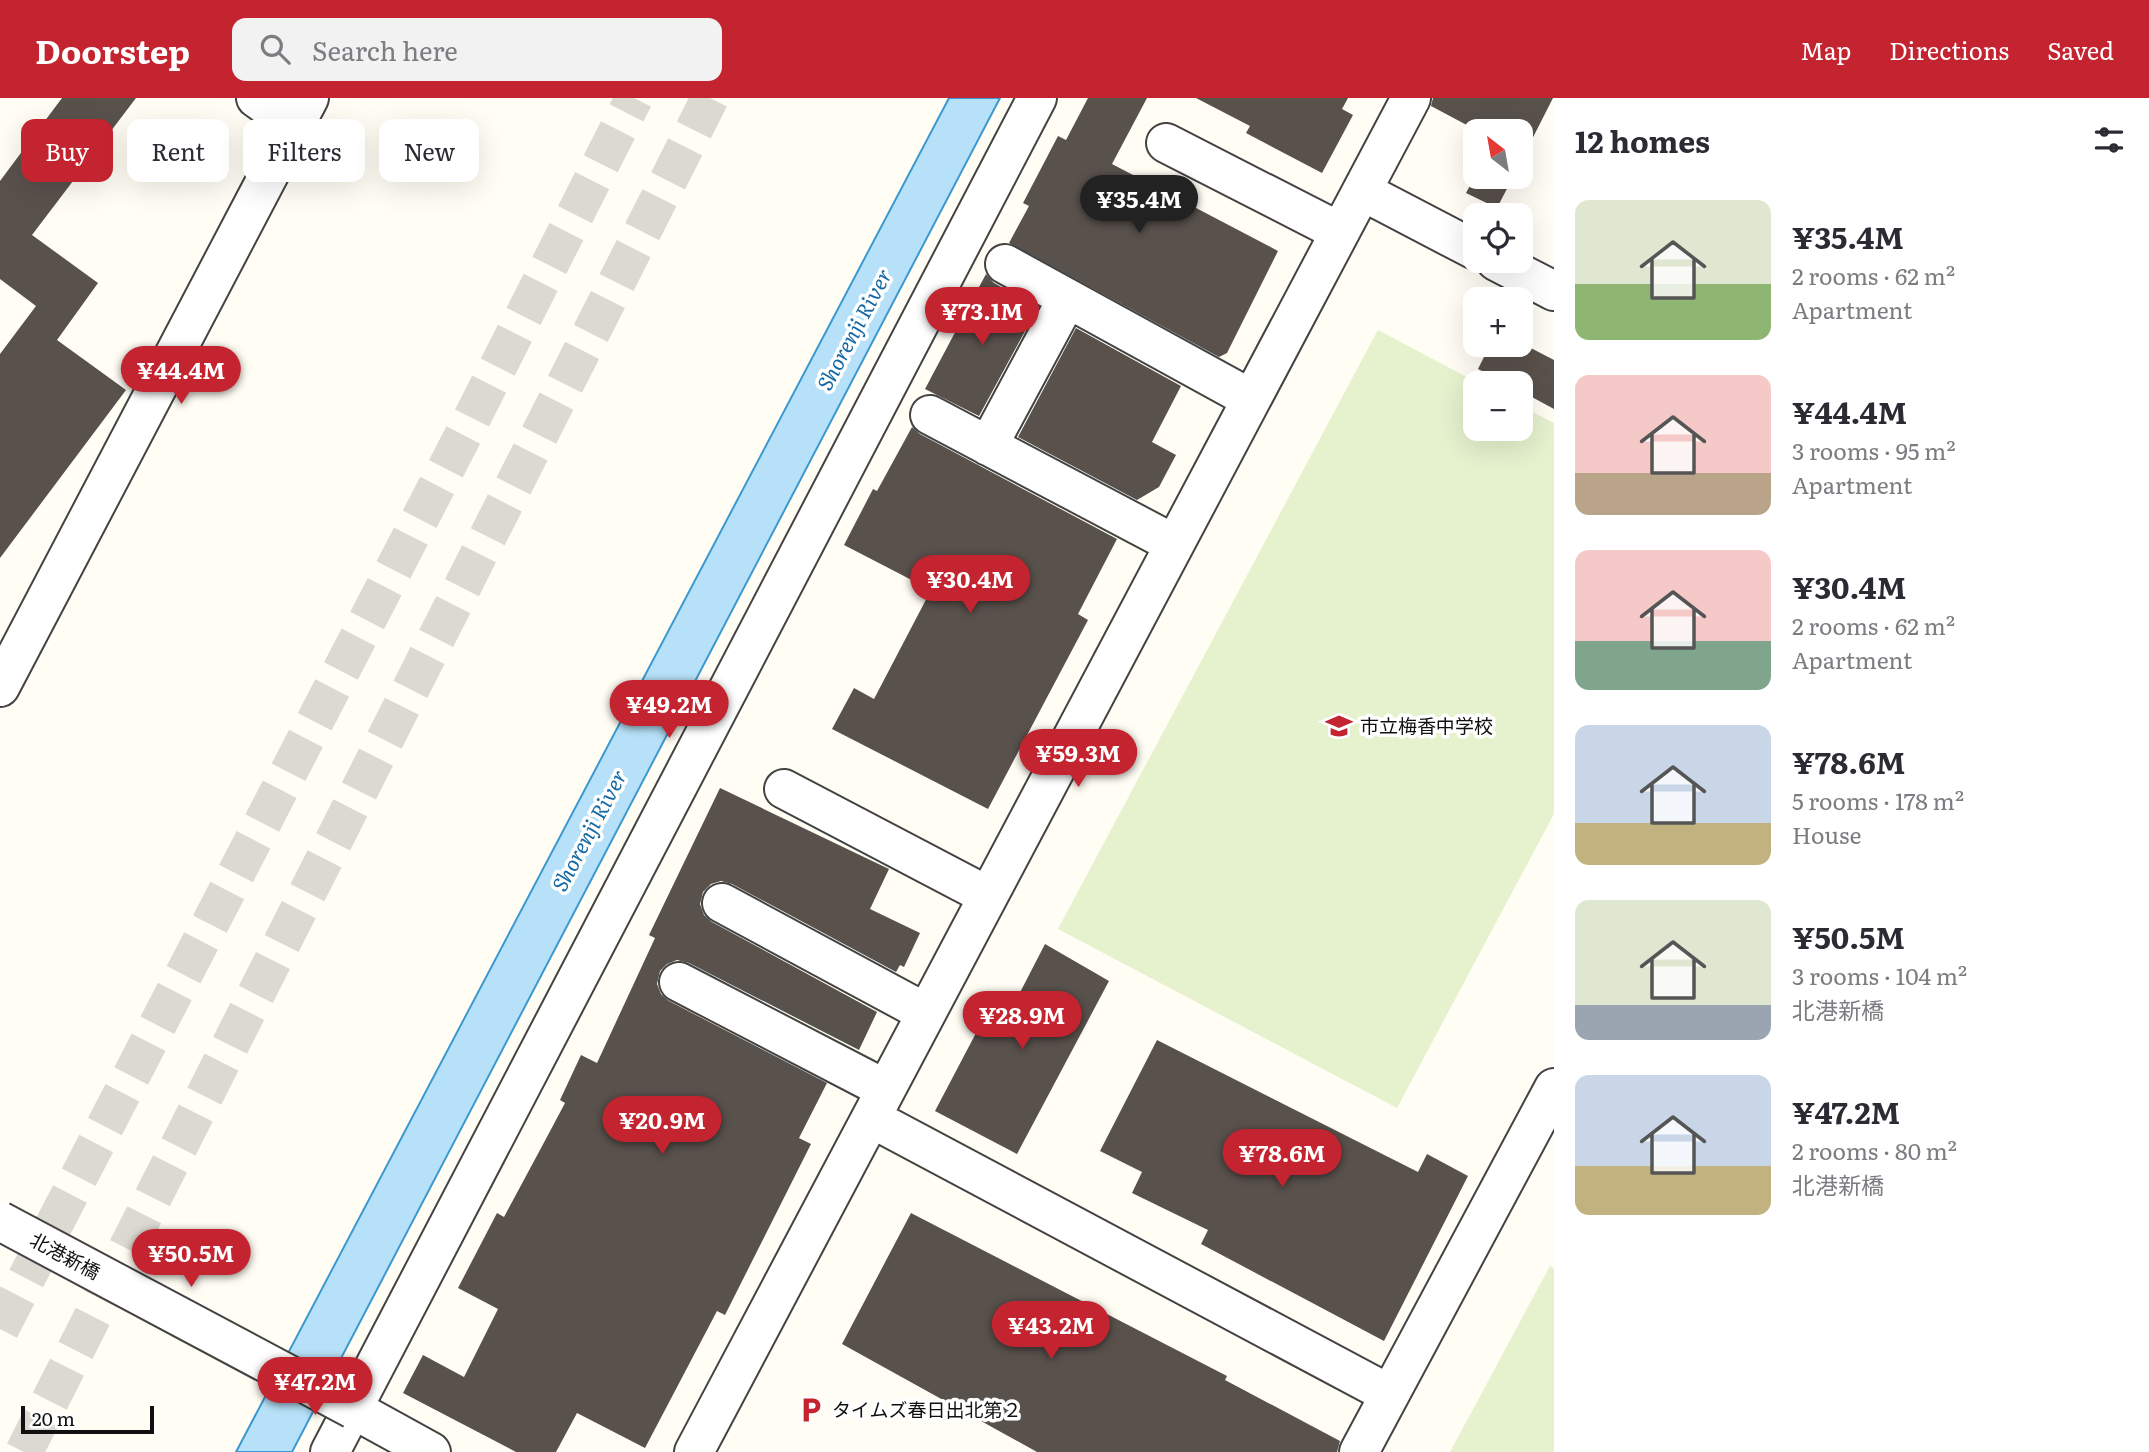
<!DOCTYPE html>
<meta charset="utf-8">
<style>
body{margin:0;font-family:Literata,"Noto Sans JP",serif;background:#f2f2f3;color:#2b2b33;height:100vh;display:flex;flex-direction:column;font-size:26px;white-space:nowrap}
*{box-sizing:border-box;margin:0}
p{font-size:23px;color:#7c7c81}
.icon{flex:none;width:38px;height:38px;fill:none;stroke:currentColor;stroke-width:2;stroke-linecap:round;stroke-linejoin:round}
.map{position:relative;flex:1;overflow:hidden}
.panel{display:flex;flex-direction:column;background:#fff;width:595px}
.panel>*{flex:none}
.top-card{position:absolute;left:21px;top:21px;width:665px;height:63px;display:flex;gap:14px}
.needle{width:46px;rotate:329deg}
.fabs{position:absolute;left:1463px;top:21px;display:grid;gap:14px}
.fabs a{display:grid;place-items:center;width:70px;height:70px;border-radius:14px;background:#fff;box-shadow:0 7px 28px #0002;font-size:35px}
.scale{position:absolute;left:21px;bottom:18px;width:133px;box-sizing:border-box;padding-left:7px;border:4px solid #101010;border-top:0;font-size:19px;line-height:24px;white-space:nowrap;color:#101010;-webkit-text-stroke:5px #fff;paint-order:stroke}
.price{position:absolute;translate:-50% -60px;padding:0 16px;border-radius:24px;background:#c4242f;color:#fff;font-size:23px;line-height:46px;filter:drop-shadow(0 2px 4px #0008)}
.price::after{content:'';position:absolute;left:50%;top:42px;width:21px;height:16px;margin-left:-10px;background:inherit;clip-path:polygon(0 0,100% 0,50% 100%)}
.price.on{background:#222;color:#fff}
ul{padding:0;list-style:none}
li{display:flex;align-items:center;gap:21px;height:175px;padding:0 21px}
li span{display:grid;place-items:center;flex:none;width:196px;height:140px;border-radius:14px;color:#555}
li>.icon{margin-inline-start:auto}
span .icon{width:84px;height:84px;fill:#fffc;stroke-width:1}
li b{font-size:30px}
h2{display:flex;justify-content:space-between;align-items:center;height:84px;padding:0 21px;font-size:30px}
.chip{padding:0 24px;border-radius:14px;background:#fff;box-shadow:0 7px 28px #0002;font-size:24px;line-height:63px}
.chip.on{background:#c4242f;color:#fff}
header{display:flex;align-items:center;gap:42px;box-sizing:border-box;height:98px;padding:0 35px;background:#c4242f;color:#fff}
header strong{font-size:33px}
nav{display:flex;gap:38px;margin-inline-start:auto;font-size:24px}
.search{width:490px;height:63px;background:#f2f2f3;display:flex;align-items:center;gap:18px;box-sizing:border-box;padding:0 24px;border-radius:14px;color:#7c7c81;font-size:26px}
main{display:flex;flex:1;min-height:0}
.map>svg:first-child{display:block}
</style>
<header>
<strong>Doorstep</strong>
<div class="search"><svg class="icon" aria-label="search" viewBox="0 0 24 24"><circle cx="10" cy="10" r="6"/><path d="M15 15l6 6"/></svg>Search here</div>
<nav><a>Map</a><a>Directions</a><a>Saved</a></nav>
</header>
<main>
<div class="map">
<svg width="1554" height="1354" viewBox="0 0 1554 1354">
<rect width="100%" height="100%" fill="#fffdf4"/>
<path fill="#e6f2ce" d="M1378,232L1478,285H1475V331H1521V308L1554,325V716L1397,1010L1058,831Z
M1550,1168L1554,1170V1354H1450Z"/>
<path fill="#b7e1f8" stroke="#3c98d0" stroke-width="2" d="M949,0H1000L292,1354H236Z"/>
<path fill="#59514c" d="M62,0H136L32,137L98,185L57,242L126,292L0,460V256L36,208L0,181V83Z
M1088,0H1147L1112,66L1278,153L1227,255L1219,259L1009,145L1029,108L1023,105L1058,38L1066,42Z
M1196,0H1348L1342,11L1353,17L1322,75L1246,35L1250,28Z
M1433,0H1553L1521,63V33H1478L1431,8Z
M1475,78L1513,79L1497,110L1466,95Z
M986,176L994,185L1038,209L979,318L925,291Z
M1076,230L1181,288L1152,344L1176,357L1159,389L1137,402L1018,339Z
M1490,247H1525L1554,262V311L1521,293V285H1505L1478,271Z
M912,329L920,336L1117,441L1078,516L1088,522L988,711L832,631L854,590L874,601L931,492L844,447L873,391L877,393Z
M720,690L889,771L870,811L920,835L904,869L900,867L896,874L732,786L721,783L711,786L703,794L700,806L704,817L712,824L877,914L859,952L689,865L677,862L667,866L660,873L657,886L661,896L669,903L827,985L799,1040L811,1046L725,1217L717,1213L645,1350L577,1315L556,1354H516L403,1295L423,1257L464,1279L498,1211L458,1190L497,1115L504,1119L548,1037L565,1005L560,1002L581,957L597,965L655,840L649,837Z
M1045,846L1109,883L1017,1056L935,1013L996,897L1014,906Z
M1157,942L1418,1074L1427,1056L1468,1078L1384,1243L1201,1146L1208,1132L1132,1095L1142,1074L1100,1053Z
M911,1115L1227,1278L1225,1282L1340,1343L1337,1354H1037L842,1246Z"/>
<g fill="none" stroke-linecap="round" stroke-linejoin="round">
<path stroke="#dbd9d2" stroke-width="38" stroke-dasharray="38 19" stroke-linecap="butt" d="M0,1231L470,324L634,0
M24,1354L710,0"/>
<g stroke="#434343" stroke-width="42">
<path id="minor" d="M256,0L294,27
M1166,45L1340,134
M1362,93L1475,152
M1496,163L1554,193
M1005,166L1251,301
M930,317L1174,446
M988,348L1067,201
M0,589L309,0
M784,691L988,798
M722,805L926,915
M679,884L885,991
M871,1020L1389,1296
M353,1311L431,1354
M330,1354L1037,0
M694,1354L1411,0
M1359,1354L1554,990"/>
</g>
<use href="#minor" stroke="#fff" stroke-width="38"/>
<g stroke="#434343" stroke-width="42" stroke-linecap="butt">
<path id="minor-bridge" d="M0,1123L353,1311"/>
</g>
<use href="#minor-bridge" stroke="#fff" stroke-width="38"/>
</g>
<defs>
<g id="school-bare" transform="scale(2.1)"><path d="M0-5L7-2L0 1L-7-2ZM-4 1L0 2.5L4 1V4Q0 6-4 4Z" fill="#c4242f" stroke="#fff" stroke-width="2.5" paint-order="stroke"/></g>
<g id="parking-bare" transform="scale(2.1)"><path d="M-3.5-5.5H1a3.5 3.5 0 0 1 0 7H-1V5.5H-3.5ZM-1-3.4V-.6H.8a1.4 1.4 0 0 0 0-2.8Z" fill="#c4242f" stroke="#fff" stroke-width="2.5" paint-order="stroke"/></g>
</defs>
<g fill-rule="evenodd">
<use href="#school-bare" x="1339" y="628"/>
<use href="#parking-bare" x="811" y="1312"/>
</g>
<g text-anchor="middle" stroke-width="7" stroke-linejoin="round" paint-order="stroke">
<g font-size="19" fill="#101010" stroke="#fff" text-anchor="start">
<text x="1360" y="635">市立梅香中学校</text>
<text x="832" y="1319">タイムズ春日出北第２</text>
</g>
<g font-size="19" fill="#101010" stroke="#fff">
<text transform="translate(65 1158) rotate(28)" y="7">北港新橋</text>
</g>
<g font-size="21" font-style="italic" fill="#156aa6" stroke="#fff">
<text transform="translate(855 232) rotate(-62)" y="7">Shorenji River</text>
<text transform="translate(590 733) rotate(-62)" y="7">Shorenji River</text>
</g>
</g>
</svg>
<div class="fabs">
<a><svg class="needle" viewBox="-14 -14 28 28"><path d="M0-13l5 13h-10z" fill="#e53935"/><path d="M0 13l5-13h-10z" fill="#7c7c81"/></svg></a>
<a><svg class="icon" aria-label="locate" viewBox="0 0 24 24"><circle cx="12" cy="12" r="6"/><path d="M12 2v4M12 18v4M2 12h4M18 12h4"/></svg></a>
<a>+</a>
<a>−</a>
</div>
<div class="scale">20 m</div>
<b class="price on" style="left:1139px;top:137px">¥35.4M</b>
<b class="price" style="left:982px;top:249px">¥73.1M</b>
<b class="price" style="left:181px;top:308px">¥44.4M</b>
<b class="price" style="left:970px;top:517px">¥30.4M</b>
<b class="price" style="left:669px;top:642px">¥49.2M</b>
<b class="price" style="left:1078px;top:691px">¥59.3M</b>
<b class="price" style="left:1022px;top:953px">¥28.9M</b>
<b class="price" style="left:662px;top:1058px">¥20.9M</b>
<b class="price" style="left:1282px;top:1091px">¥78.6M</b>
<b class="price" style="left:191px;top:1191px">¥50.5M</b>
<b class="price" style="left:1051px;top:1263px">¥43.2M</b>
<b class="price" style="left:315px;top:1319px">¥47.2M</b>
<div class="top-card">
<a class="chip on">Buy</a>
<a class="chip">Rent</a>
<a class="chip">Filters</a>
<a class="chip">New</a>
</div>
</div>
<section class="panel">
<h2>12 homes<svg class="icon" aria-label="filters" viewBox="0 0 24 24"><path d="M4 7h16M4 17h16"/><circle cx="9" cy="7" r="2"/><circle cx="15" cy="17" r="2"/></svg></h2>
<ul>
<li><span style="background:linear-gradient(#dfe7d0 60%,#8fb573 0)"><svg class="icon" aria-label="home" viewBox="0 0 24 24"><path d="M3 11l9-7 9 7M6 9v11h12V9"/></svg></span><div><b>¥35.4M</b><p>2 rooms · 62 m²</p><p>Apartment</p></div></li>
<li><span style="background:linear-gradient(#f6c9c9 70%,#b9a48a 0)"><svg class="icon" aria-label="home" viewBox="0 0 24 24"><path d="M3 11l9-7 9 7M6 9v11h12V9"/></svg></span><div><b>¥44.4M</b><p>3 rooms · 95 m²</p><p>Apartment</p></div></li>
<li><span style="background:linear-gradient(#f6c9c9 65%,#7fa58c 0)"><svg class="icon" aria-label="home" viewBox="0 0 24 24"><path d="M3 11l9-7 9 7M6 9v11h12V9"/></svg></span><div><b>¥30.4M</b><p>2 rooms · 62 m²</p><p>Apartment</p></div></li>
<li><span style="background:linear-gradient(#c9d6e8 70%,#c2b280 0)"><svg class="icon" aria-label="home" viewBox="0 0 24 24"><path d="M3 11l9-7 9 7M6 9v11h12V9"/></svg></span><div><b>¥78.6M</b><p>5 rooms · 178 m²</p><p>House</p></div></li>
<li><span style="background:linear-gradient(#dfe7d0 75%,#9aa5b1 0)"><svg class="icon" aria-label="home" viewBox="0 0 24 24"><path d="M3 11l9-7 9 7M6 9v11h12V9"/></svg></span><div><b>¥50.5M</b><p>3 rooms · 104 m²</p><p>北港新橋</p></div></li>
<li><span style="background:linear-gradient(#c9d6e8 65%,#c2b280 0)"><svg class="icon" aria-label="home" viewBox="0 0 24 24"><path d="M3 11l9-7 9 7M6 9v11h12V9"/></svg></span><div><b>¥47.2M</b><p>2 rooms · 80 m²</p><p>北港新橋</p></div></li>
</ul>
</section>
</main>
